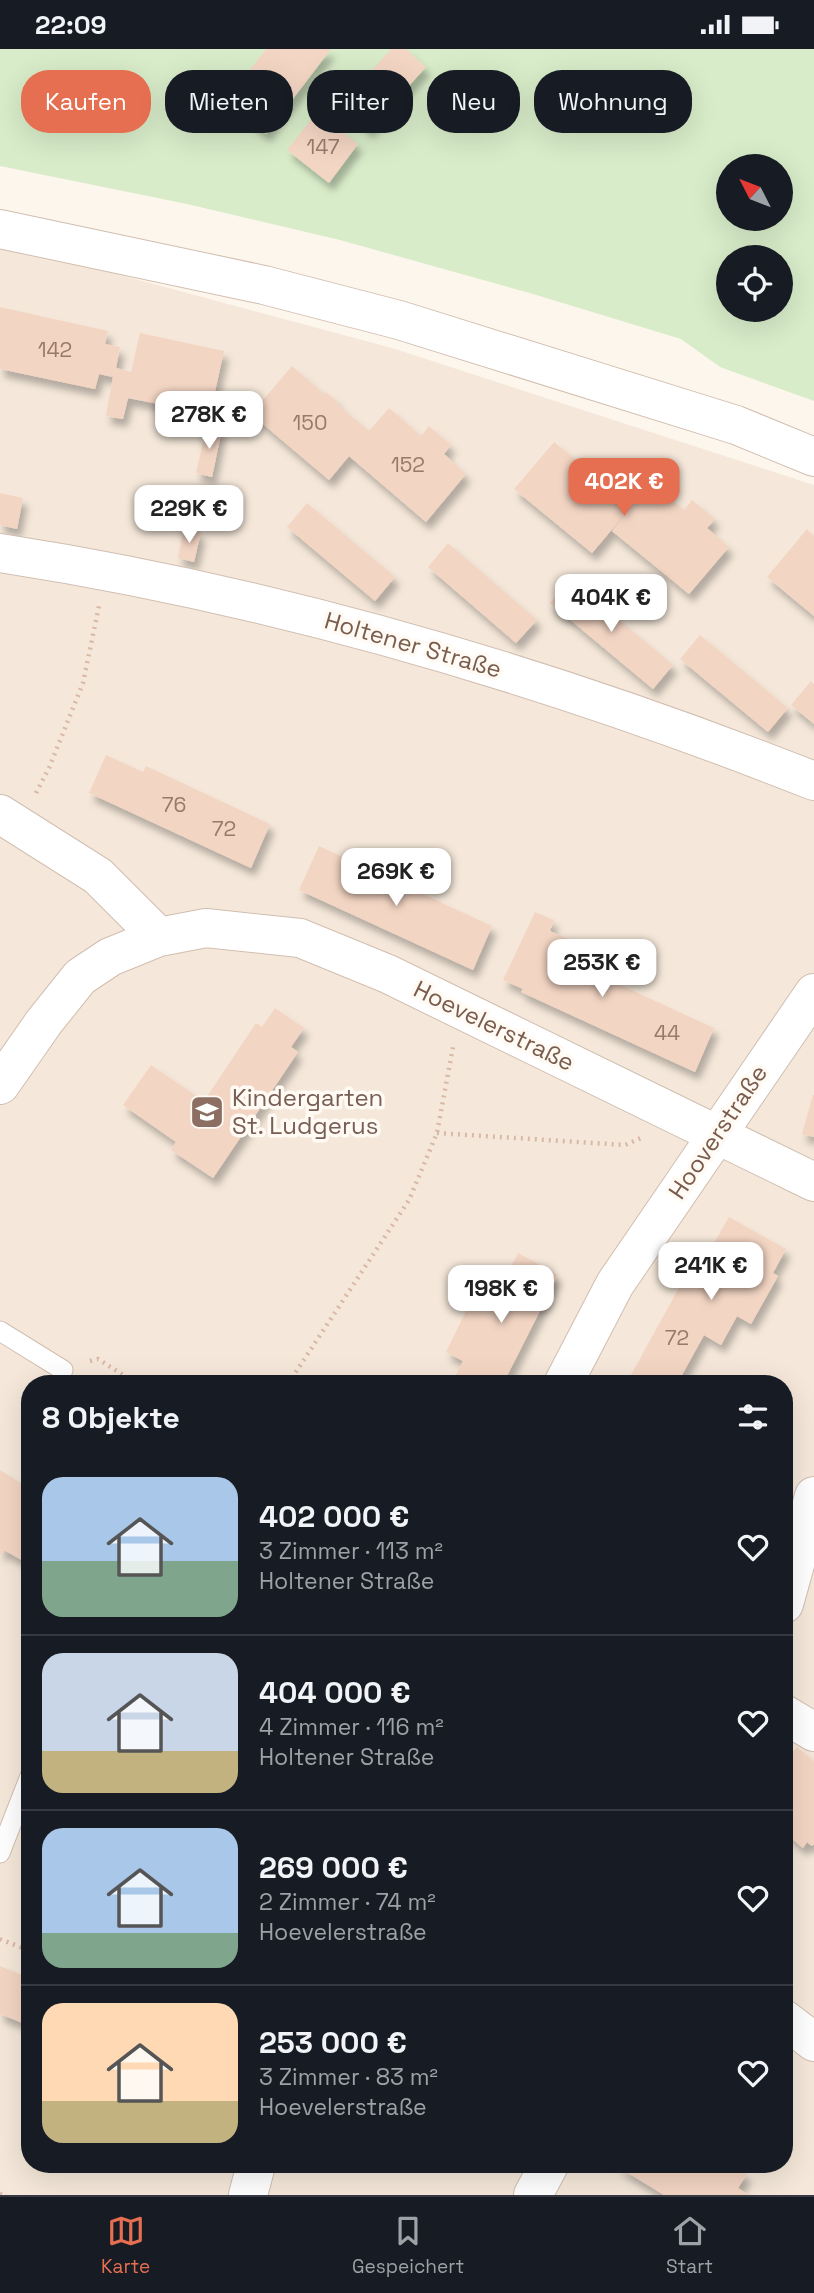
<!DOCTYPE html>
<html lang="de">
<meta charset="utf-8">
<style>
body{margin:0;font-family:"Space Grotesk",sans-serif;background:#242831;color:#f1f3f6;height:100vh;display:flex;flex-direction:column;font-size:26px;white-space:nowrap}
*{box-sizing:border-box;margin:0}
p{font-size:23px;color:#9ea1a6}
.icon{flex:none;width:38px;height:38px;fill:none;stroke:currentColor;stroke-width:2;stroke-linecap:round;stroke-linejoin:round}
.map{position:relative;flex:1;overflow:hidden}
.drawer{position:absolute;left:21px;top:1326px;width:772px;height:798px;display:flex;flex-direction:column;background:#171b24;border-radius:28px;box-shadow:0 7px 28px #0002}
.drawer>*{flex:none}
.hud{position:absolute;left:21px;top:21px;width:774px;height:63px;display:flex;gap:14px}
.needle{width:46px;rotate:312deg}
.fabs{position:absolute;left:716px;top:105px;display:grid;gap:14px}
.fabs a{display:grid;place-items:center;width:77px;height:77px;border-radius:50%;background:#171b24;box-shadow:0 7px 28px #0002;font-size:35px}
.price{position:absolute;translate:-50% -60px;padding:0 16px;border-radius:14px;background:#fff;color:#222;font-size:23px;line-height:46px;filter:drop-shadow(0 2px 4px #0008)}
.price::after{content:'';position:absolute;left:50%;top:42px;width:21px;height:16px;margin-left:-10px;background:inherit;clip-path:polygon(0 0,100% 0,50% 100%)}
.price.active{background:#e76f51;color:#fff}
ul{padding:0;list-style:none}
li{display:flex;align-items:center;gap:21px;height:175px;padding:0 21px}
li+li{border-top:2px solid #363941}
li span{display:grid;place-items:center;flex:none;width:196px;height:140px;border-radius:21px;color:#555}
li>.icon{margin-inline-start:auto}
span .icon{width:84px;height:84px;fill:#fffc;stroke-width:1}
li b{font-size:30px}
h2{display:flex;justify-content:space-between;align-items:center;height:84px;padding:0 21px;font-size:30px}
.pill{padding:0 24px;border-radius:28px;background:#171b24;box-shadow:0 7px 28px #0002;font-size:24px;line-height:63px}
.pill.active{background:#e76f51;color:#fff}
.status{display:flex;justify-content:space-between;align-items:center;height:49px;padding:0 35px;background:#171b24;direction:ltr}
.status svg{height:19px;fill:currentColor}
.dock{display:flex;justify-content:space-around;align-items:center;height:98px;border-top:2px solid #363941;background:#171b24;font-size:19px;color:#9ea1a6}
.dock a{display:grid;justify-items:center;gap:4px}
.dock .active{color:#e76f51}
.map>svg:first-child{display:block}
</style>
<div class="status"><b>22:09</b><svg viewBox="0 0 49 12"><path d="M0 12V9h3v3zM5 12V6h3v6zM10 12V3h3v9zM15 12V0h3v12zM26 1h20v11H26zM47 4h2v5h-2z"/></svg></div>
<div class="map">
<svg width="814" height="2146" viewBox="0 0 814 2146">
<defs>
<filter id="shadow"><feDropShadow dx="4.5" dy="8" stdDeviation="3.5" flood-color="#0004"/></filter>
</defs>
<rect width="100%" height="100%" fill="#fdf6ec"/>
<path fill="#f5e8da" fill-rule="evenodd" d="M0,198L50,207L392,299L814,436V2146H0ZM30,1335H784V2116H30Z"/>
<path fill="#d8ecc9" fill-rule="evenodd" d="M0,0H814V352L720,318L681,290L533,245L340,191L187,155L0,117ZM728,117H780V170H728ZM728,208H780V261H728Z"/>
<path fill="#f3d5c3" filter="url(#shadow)" d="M266,0H331L266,85L225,53Z
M391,0H406L426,18L369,81L341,56Z
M317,63L358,95L329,134L287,101Z
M0,258L108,282L105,295L120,298L116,319L131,323L140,284L224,302L210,365L128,349L123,370L106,367L113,328L99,325L95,340L0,320Z
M292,317L324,345L326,343L338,353L337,355L369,382L389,359L421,387L429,377L451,396L444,405L466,425L426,473L349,407L329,431L251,365Z
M207,376L222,380L212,428L196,424Z
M554,393L587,420L588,418L600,428L599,430L632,457L651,434L684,461L692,451L715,470L707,479L729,498L689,545L612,482L625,465L592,504L514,440Z
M0,444L23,449L17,480L0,476Z
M307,454L395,528L375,552L287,478Z
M184,478L201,483L194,513L178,509Z
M807,480L814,487V567L767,528Z
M448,494L537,571L516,594L428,518Z
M570,530L673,616L653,640L550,554Z
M700,586L788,659L768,683L680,610Z
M811,632L814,635V675L791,656Z
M106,706L143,723L146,717L270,775L251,819L89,744Z
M319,797L492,877L473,921L299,841Z
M535,863L554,871L550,882L574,893L566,911L714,979L695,1023L521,943L523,940L503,931Z
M275,959L304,979L291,998L298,1003L213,1129L171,1101L176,1093L123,1056L151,1016L204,1052L256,974L262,978Z
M813,1046H814V1088L802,1085Z
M729,1168L786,1200L773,1224L778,1227L751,1275L737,1267L721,1296L704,1286L677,1335H626L681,1235L688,1239Z
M518,1204L558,1226L503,1335H451L463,1312L446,1303L470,1254L488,1263Z
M0,1421L27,1438L30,1434V1524L22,1519L25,1513L4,1501L0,1507Z
M797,1698L814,1712V1795L812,1797L807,1793L803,1799L784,1783V1713Z
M0,1917L30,1929V1977L0,1965Z
M615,2116H732L747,2125L738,2139L749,2146H664Z"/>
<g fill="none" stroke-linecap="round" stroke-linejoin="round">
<g stroke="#d1beb0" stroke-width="21">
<path id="service" d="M0,1282L63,1321
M0,1804L30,1727"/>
</g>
<g stroke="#d1beb0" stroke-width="40">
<path id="minor" d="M0,504C279,547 551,628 814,732
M0,765L98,827L159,888
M0,1036L44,973L80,928L110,908L159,888L206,879L300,889L388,925L814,1133
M563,1335L615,1235L814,944
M784,1555L814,1447
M784,1665L814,1683
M784,1970L814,1993
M248,2146L256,2116
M533,2146L549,2116"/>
</g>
<g stroke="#d1beb0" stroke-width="40">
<path id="tertiary" d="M0,180L264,236L399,271L736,376L814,408"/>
</g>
<path stroke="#d9b8a5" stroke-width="4.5" stroke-dasharray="2 5" stroke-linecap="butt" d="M36,744L49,719L83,634L99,557
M437,1084L625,1096L641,1089
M90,1312L98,1310L137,1335
M151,1335L166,1333L170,1335
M288,1335L409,1151L437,1084L453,998
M0,1890L30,1902
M0,2145L3,2146"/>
<use href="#service" stroke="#fff" stroke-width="19"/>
<use href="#minor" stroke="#fff" stroke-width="38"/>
<use href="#tertiary" stroke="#fff" stroke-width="38"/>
</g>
<defs>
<g id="school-square" transform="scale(1.75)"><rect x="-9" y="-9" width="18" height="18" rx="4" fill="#8d6e63" stroke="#fffaf3"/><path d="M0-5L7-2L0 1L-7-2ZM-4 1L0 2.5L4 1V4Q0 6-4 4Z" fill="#fff"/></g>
</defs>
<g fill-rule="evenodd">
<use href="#school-square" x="207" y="1063"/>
</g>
<g text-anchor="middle" stroke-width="7" stroke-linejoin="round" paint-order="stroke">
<g font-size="21" fill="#987a6a">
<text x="323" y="105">147</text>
<text x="55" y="308">142</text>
<text x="310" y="381">150</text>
<text x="408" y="423">152</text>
<text x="174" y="763">76</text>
<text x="224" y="787">72</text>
<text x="667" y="991">44</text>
<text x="677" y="1296">72</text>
</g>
<g font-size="24" fill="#7a5c4d" stroke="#fffaf3">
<text transform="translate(413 596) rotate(16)" y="8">Holtener Straße</text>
<text transform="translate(494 977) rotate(26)" y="8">Hoevelerstraße</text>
<text transform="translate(718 1083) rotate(-56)" y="8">Hooverstraße</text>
</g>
<g font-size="24" fill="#785e54" stroke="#fffaf3" text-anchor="start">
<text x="232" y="1057">Kindergarten<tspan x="232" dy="28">St. Ludgerus</tspan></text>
</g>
</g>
</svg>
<div class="fabs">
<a><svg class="needle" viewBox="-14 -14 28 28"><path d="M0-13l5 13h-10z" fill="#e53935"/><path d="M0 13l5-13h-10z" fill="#9ea1a6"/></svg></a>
<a><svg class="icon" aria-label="locate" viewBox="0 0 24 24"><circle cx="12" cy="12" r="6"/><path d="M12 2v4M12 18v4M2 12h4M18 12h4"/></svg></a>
</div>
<b class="price" style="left:209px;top:402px">278K €</b>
<b class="price active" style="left:624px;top:469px">402K €</b>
<b class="price" style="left:189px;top:496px">229K €</b>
<b class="price" style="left:611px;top:585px">404K €</b>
<b class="price" style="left:396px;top:859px">269K €</b>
<b class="price" style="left:602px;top:950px">253K €</b>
<b class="price" style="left:711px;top:1253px">241K €</b>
<b class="price" style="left:501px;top:1276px">198K €</b>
<div class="hud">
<a class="pill active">Kaufen</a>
<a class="pill">Mieten</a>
<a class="pill">Filter</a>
<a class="pill">Neu</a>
<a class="pill">Wohnung</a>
</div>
<section class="drawer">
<h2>8 Objekte<svg class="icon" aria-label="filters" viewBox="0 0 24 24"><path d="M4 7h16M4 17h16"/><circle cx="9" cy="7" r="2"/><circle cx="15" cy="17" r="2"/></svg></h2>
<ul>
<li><span style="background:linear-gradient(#a9c7e8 60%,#7fa58c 0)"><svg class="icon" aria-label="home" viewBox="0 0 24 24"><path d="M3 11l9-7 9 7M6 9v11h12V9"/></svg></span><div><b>402 000 €</b><p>3 Zimmer · 113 m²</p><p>Holtener Straße</p></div><svg class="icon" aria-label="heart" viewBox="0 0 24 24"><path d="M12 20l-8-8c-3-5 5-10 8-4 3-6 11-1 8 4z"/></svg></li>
<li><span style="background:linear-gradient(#c9d6e8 70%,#c2b280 0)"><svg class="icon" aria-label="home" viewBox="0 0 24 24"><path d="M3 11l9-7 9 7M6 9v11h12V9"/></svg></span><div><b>404 000 €</b><p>4 Zimmer · 116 m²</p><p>Holtener Straße</p></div><svg class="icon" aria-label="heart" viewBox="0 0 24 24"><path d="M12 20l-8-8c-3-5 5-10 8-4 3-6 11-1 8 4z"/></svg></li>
<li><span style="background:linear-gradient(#a9c7e8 75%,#7fa58c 0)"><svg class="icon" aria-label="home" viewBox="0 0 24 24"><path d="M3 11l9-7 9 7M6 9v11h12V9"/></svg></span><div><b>269 000 €</b><p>2 Zimmer · 74 m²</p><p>Hoevelerstraße</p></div><svg class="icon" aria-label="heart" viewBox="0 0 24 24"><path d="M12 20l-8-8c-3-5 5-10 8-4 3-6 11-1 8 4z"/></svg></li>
<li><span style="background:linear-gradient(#ffd9b3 70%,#c2b280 0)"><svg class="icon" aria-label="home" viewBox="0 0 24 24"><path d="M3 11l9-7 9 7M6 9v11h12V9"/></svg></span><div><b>253 000 €</b><p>3 Zimmer · 83 m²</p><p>Hoevelerstraße</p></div><svg class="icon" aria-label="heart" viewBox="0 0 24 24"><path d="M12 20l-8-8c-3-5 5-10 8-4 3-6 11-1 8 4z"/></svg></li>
</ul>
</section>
</div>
<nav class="dock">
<a class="active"><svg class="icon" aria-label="map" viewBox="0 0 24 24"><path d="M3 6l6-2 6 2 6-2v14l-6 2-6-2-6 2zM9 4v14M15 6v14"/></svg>Karte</a>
<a><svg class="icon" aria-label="saved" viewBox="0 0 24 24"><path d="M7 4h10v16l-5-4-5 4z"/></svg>Gespeichert</a>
<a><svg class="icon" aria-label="home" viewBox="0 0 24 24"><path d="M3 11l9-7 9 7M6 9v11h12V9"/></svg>Start</a>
</nav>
